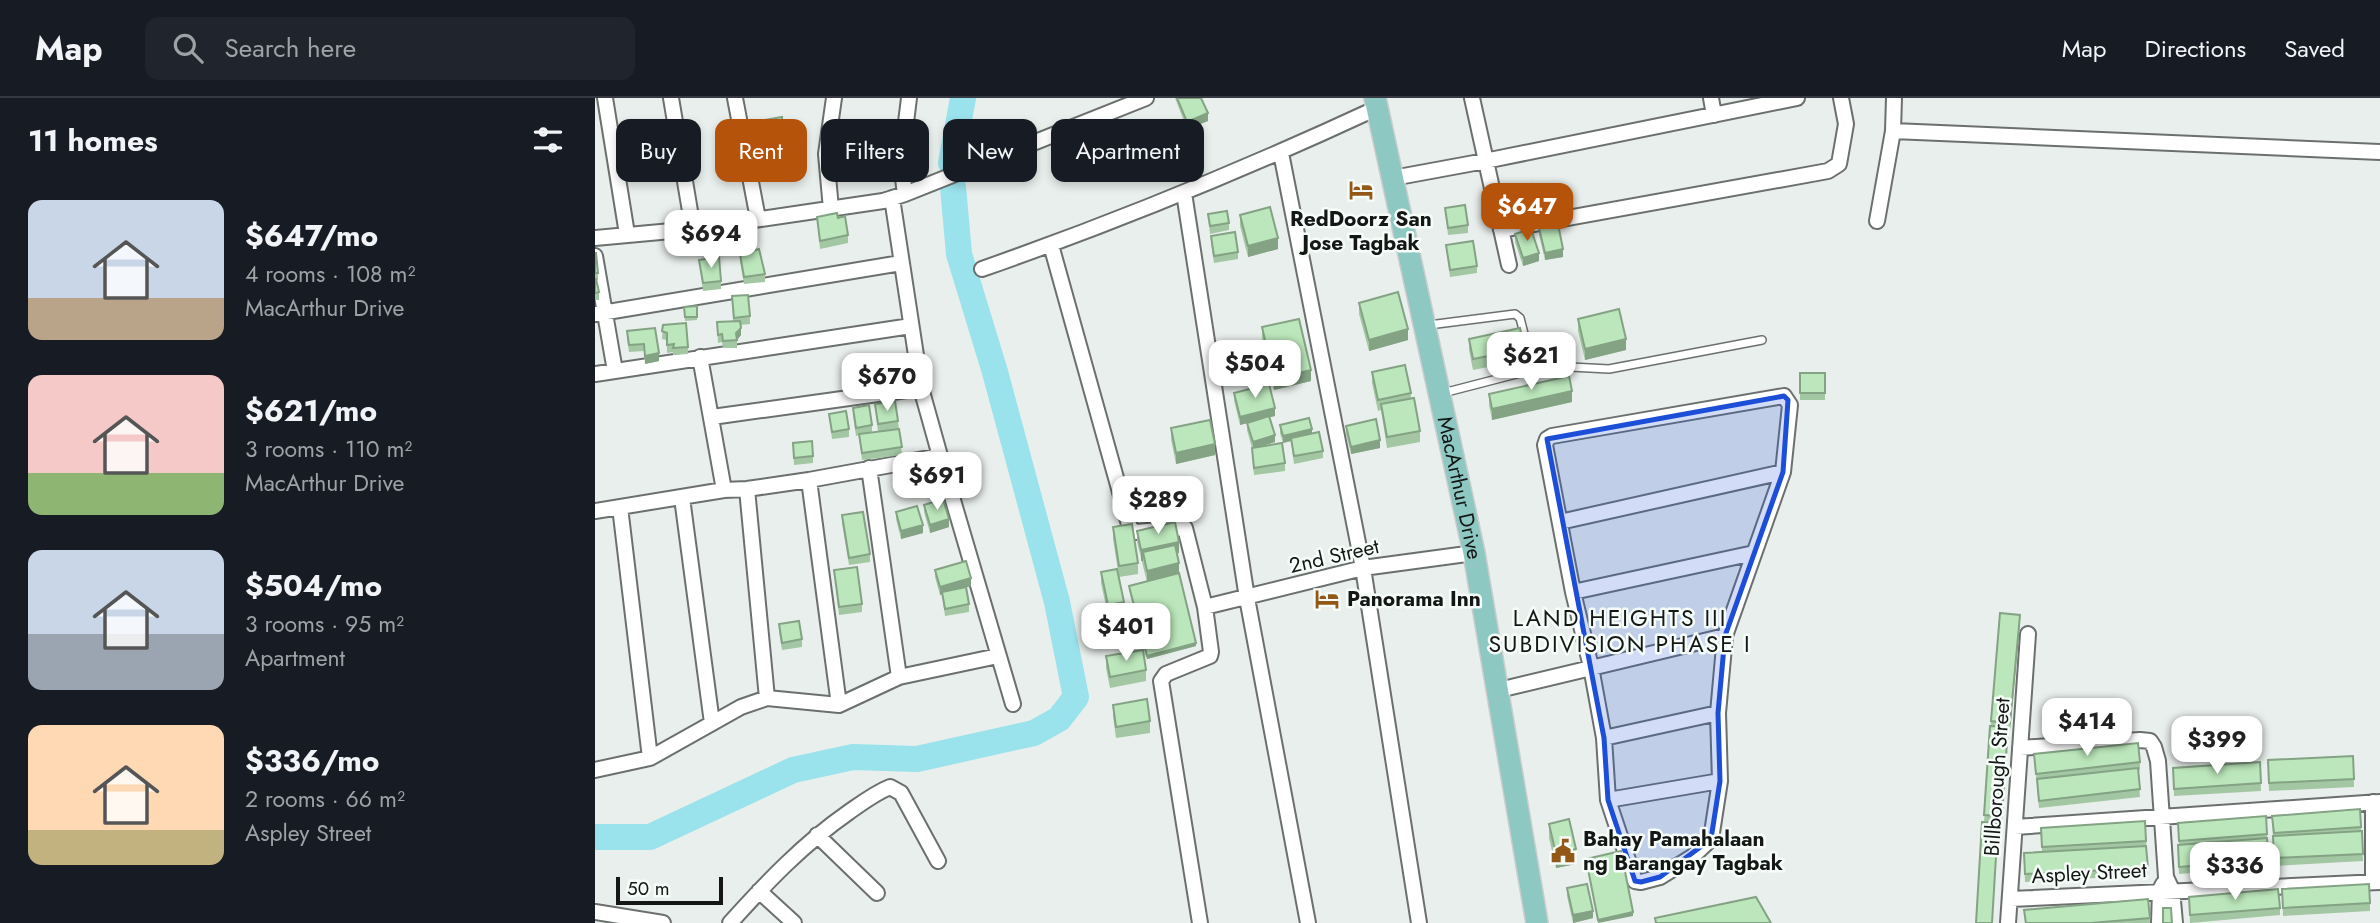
<!DOCTYPE html>
<meta charset="utf-8">
<style>
body{margin:0;font-family:Jost,sans-serif;background:#20242c;color:#f1f3f6;height:100vh;display:flex;flex-direction:column;font-size:26px;white-space:nowrap}
*{box-sizing:border-box;margin:0}
p{font-size:23px;color:#9ea1a6}
.icon{flex:none;width:38px;height:38px;fill:none;stroke:currentColor;stroke-width:2;stroke-linecap:round;stroke-linejoin:round}
.map{position:relative;flex:1;overflow:hidden}
.sheet{display:flex;flex-direction:column;background:#171b24;width:595px}
.sheet>*{flex:none}
.banner{position:absolute;left:21px;top:21px;width:665px;height:63px;display:flex;gap:14px}
.scale{position:absolute;left:21px;bottom:18px;width:107px;box-sizing:border-box;padding-left:7px;border:4px solid #141716;border-top:0;font-size:19px;line-height:24px;white-space:nowrap;color:#141716;-webkit-text-stroke:5px #f6fdf9;paint-order:stroke}
.price{position:absolute;translate:-50% -60px;padding:0 16px;border-radius:14px;background:#fff;color:#222;font-size:23px;line-height:46px;filter:drop-shadow(0 2px 4px #0008)}
.price::after{content:'';position:absolute;left:50%;top:42px;width:21px;height:16px;margin-left:-10px;background:inherit;clip-path:polygon(0 0,100% 0,50% 100%)}
.price.on{background:#b45309;color:#fff}
ul{padding:0;list-style:none}
li{display:flex;align-items:center;gap:21px;height:175px;padding:0 28px}
li span{display:grid;place-items:center;flex:none;width:196px;height:140px;border-radius:14px;color:#555}
li>.icon{margin-inline-start:auto}
span .icon{width:84px;height:84px;fill:#fffc;stroke-width:1}
li b{font-size:30px}
h2{display:flex;justify-content:space-between;align-items:center;height:84px;padding:0 28px;font-size:30px}
.chip{padding:0 24px;border-radius:14px;background:#171b24;box-shadow:0 4px 10px #0003;font-size:24px;line-height:63px}
.chip.on{background:#b45309;color:#fff}
header{display:flex;align-items:center;gap:42px;box-sizing:border-box;height:98px;padding:0 35px;background:#171b24;border-bottom:2px solid #363941}
header strong{font-size:33px}
nav{display:flex;gap:38px;margin-inline-start:auto;font-size:24px}
.search{width:490px;height:63px;background:#20242c;display:flex;align-items:center;gap:18px;box-sizing:border-box;padding:0 24px;border-radius:14px;color:#9ea1a6;font-size:26px}
main{display:flex;flex:1;min-height:0}
.map>svg:first-child{display:block}
</style>
<header>
<strong>Map</strong>
<div class="search"><svg class="icon" aria-label="search" viewBox="0 0 24 24"><circle cx="10" cy="10" r="6"/><path d="M15 15l6 6"/></svg>Search here</div>
<nav><a>Map</a><a>Directions</a><a>Saved</a></nav>
</header>
<main>
<section class="sheet">
<h2>11 homes<svg class="icon" aria-label="filters" viewBox="0 0 24 24"><path d="M4 7h16M4 17h16"/><circle cx="9" cy="7" r="2"/><circle cx="15" cy="17" r="2"/></svg></h2>
<ul>
<li><span style="background:linear-gradient(#c9d6e8 70%,#b9a48a 0)"><svg class="icon" aria-label="home" viewBox="0 0 24 24"><path d="M3 11l9-7 9 7M6 9v11h12V9"/></svg></span><div><b>$647/mo</b><p>4 rooms · 108 m²</p><p>MacArthur Drive</p></div></li>
<li><span style="background:linear-gradient(#f6c9c9 70%,#8fb573 0)"><svg class="icon" aria-label="home" viewBox="0 0 24 24"><path d="M3 11l9-7 9 7M6 9v11h12V9"/></svg></span><div><b>$621/mo</b><p>3 rooms · 110 m²</p><p>MacArthur Drive</p></div></li>
<li><span style="background:linear-gradient(#c9d6e8 60%,#9aa5b1 0)"><svg class="icon" aria-label="home" viewBox="0 0 24 24"><path d="M3 11l9-7 9 7M6 9v11h12V9"/></svg></span><div><b>$504/mo</b><p>3 rooms · 95 m²</p><p>Apartment</p></div></li>
<li><span style="background:linear-gradient(#ffd9b3 75%,#c2b280 0)"><svg class="icon" aria-label="home" viewBox="0 0 24 24"><path d="M3 11l9-7 9 7M6 9v11h12V9"/></svg></span><div><b>$336/mo</b><p>2 rooms · 66 m²</p><p>Aspley Street</p></div></li>
</ul>
</section>
<div class="map">
<svg width="1785" height="825" viewBox="0 0 1785 825">
<rect width="100%" height="100%" fill="#e9efec"/>
<g fill="none" stroke-linecap="round" stroke-linejoin="round">
<path stroke="#9ae2ec" stroke-width="26" d="M356,65L368,0
M0,739H55L198,672L258,659L322,661L439,635L464,621L481,599L462,504L400,274L364,156L358,89"/>
<g stroke="#6b706e" stroke-width="10">
<path id="lane" d="M834,227L920,216L925,220L937,267L929,274L848,295
M937,267L1014,271L1167,242"/>
</g>
<g stroke="#6b706e" stroke-width="18">
<path id="street" d="M10,0L32,136
M76,0L98,131
M140,0L163,121
M877,0L914,167
M1116,0L1119,17
M1299,0L1298,33L1785,54
M686,55L768,470L824,825
M798,80L890,63L1202,0
M589,95L652,500L713,825
M310,96L306,65L314,0
M236,111L231,56L239,0
M1282,123L1298,33
M906,132L1233,73L1244,66L1251,26L1246,0
M0,140L98,131L288,103L310,96L551,0
M456,147L535,430L540,434L590,430L610,509L616,554L615,558L571,576L566,583L605,825
M0,158L20,273
M387,171C521,124 653,70 782,10
M0,216L306,165
M105,259L129,392
M0,276L316,228
M1189,298L1195,307L1188,374L1130,538L1123,615L1125,683L1116,741L1097,759L1065,779L1046,784L1040,783L1013,702L1009,640L996,569L978,494L950,347L952,341L957,338Z
M117,319L326,290
M345,358L418,606
M274,370L304,579
M214,382L244,607
M152,391L172,600
M87,400L117,625
M25,409L55,660
M0,413L129,392L152,391L214,382L345,358L326,290L297,100
M965,424L1188,374
M978,494L1159,455
M610,509L768,470L879,455
M904,592L1130,538
M1009,640L1123,615
M1425,650L1545,642L1555,643L1559,649L1563,663L1571,779L1577,792L1580,825
M0,672L55,660L146,609L172,600L244,607L304,579L403,558
M1013,702L1125,683
M1778,704V784
M1420,729L1785,704
M222,737L282,795
M164,793L199,825
M1415,801L1785,784
M0,814L68,825
M135,825C172,784 208,746 254,714C267,705 280,695 295,689L306,695L343,763
M1413,825L1433,536
M1564,825L1565,792L1568,786"/>
</g>
<g stroke="#cbcccc" stroke-width="24">
<g id="primary">
<path id="s1" d="M780,0L879,455L942,825"/>
</g>
</g>
<use href="#lane" stroke="#fff" stroke-width="7"/>
<use href="#street" stroke="#fff" stroke-width="14"/>
<use href="#primary" stroke="#8dc8c2" stroke-width="21"/>
</g>
<path fill="#a2c7a2" d="M580,0H606L613,23L592,31Z
M187,19V54L161,57L158,24Z
M915,90L939,99V107H937L938,122L925,124L923,110L917,111Z
M850,110L873,127V135L853,137Z
M613,116L634,125V132L615,136Z
M645,117L683,151L653,159L645,128Z
M222,119L243,120L253,137V145L225,151Z
M944,130L968,159L950,162L944,137Z
M920,136L944,163L928,168L920,144Z
M616,138L643,154V161L619,165L616,145Z
M851,147L882,168V175L855,179Z
M0,155L3,175V182L1,183L4,194V202H0Z
M145,156L170,176V184L149,186L145,163Z
M104,162L126,183V191L108,193Z
M137,198L155,218V226L145,227L146,237L142,242V250H128L127,244L123,245L122,224H138Z
M764,205L813,242L774,253L764,216Z
M102,208V222L90,223L89,209Z
M983,221L1031,252L990,262L983,233Z
M68,227L93,249V256L78,257V254L72,255V242L67,241Z
M667,229L716,283L679,292L667,240Z
M60,230L64,263L50,266L49,253L34,254L32,241V233Z
M874,241L929,251V262L878,272L874,252Z
M777,274L816,295V301L825,333V344L792,350L786,312L783,313L777,285Z
M1205,275H1230V302H1205Z
M639,295L680,318L675,319L680,344L667,348L690,365V373L659,377L657,357V350L652,332V325L645,327L639,302Z
M894,296L977,304L897,322L894,307Z
M280,306L303,323L307,357L267,362L264,337L261,338L258,317V310L277,327V334H283Z
M234,316L254,331V339L237,341Z
M685,327L717,336L728,353V360L699,366L696,343L688,345L685,335Z
M751,328L785,350L756,356L751,336Z
M576,330L620,357L581,366L576,341Z
M198,345L218,358V365L199,367Z
M329,407L354,429L335,435L329,414Z
M301,414L328,435L306,441L301,421Z
M247,417L275,456V464L254,467L247,425Z
M518,429L543,465V476L524,479L518,441Z
M542,433L584,455H582L584,476L601,548L552,561L534,492V488L552,484L542,444Z
M239,472L267,506V514L244,517Z
M340,472L376,488L371,489L374,506V514L350,518L347,496L345,497L340,479Z
M506,474L529,515L513,518L506,485Z
M1425,524L1415,632H1413L1407,726L1389,725L1396,623Z
M184,526L207,541V549L187,552L184,534Z
M511,558L551,572V583L515,590L511,570Z
M518,607L555,623V635L521,640L518,618Z
M1439,656L1545,664V672H1543L1545,699L1444,710Z
M1758,658L1759,689L1674,693L1673,662Z
M1665,664L1666,693L1579,698L1578,670Z
M1765,711L1768,763L1679,768L1677,718Z
M1550,723L1553,777L1430,784L1429,755L1447,754L1446,730Z
M1583,725L1672,736L1673,769L1584,776L1583,755V747H1584Z
M954,726L981,766L961,770L954,740Z
M972,790L998,820L978,825L972,798Z
M1687,791L1775,805V813L1688,818Z
M1594,799L1685,810V817L1595,825Z
M1553,801L1555,825H1430L1429,812Z"/>
<path fill="#84a284" d="M613,15V23L592,31V24Z
M683,140V151L653,159V148Z
M968,151V159L950,162V155Z
M944,155V163L928,168V160Z
M146,230V237L141,243V235Z
M813,231V242L774,253V242Z
M1031,241V252L990,262V251Z
M64,255V263L50,266V258Z
M716,272V283L679,292V281Z
M977,293V304L897,322V311Z
M680,310V318L645,327V319Z
M717,331V338L696,340V343L688,345V338Z
M680,337V344L658,351V344Z
M785,342V350L756,356V349Z
M620,346V357L581,366V355Z
M354,421V429L335,435V427Z
M328,427V435L306,441V433Z
M584,444V455L550,463L548,454V463H546V452Z
M584,465V476L552,484V473Z
M376,480V488L345,497V489Z
M529,504V515L513,518V507Z
M1425,517V524L1415,632V625Z
M601,545V548L552,561V558Z
M981,751V766L961,770V756Z
M998,813V820L978,825V817Z
M1038,814V818L1003,825V822Z"/>
<path fill="#bce7bc" stroke="#84a284" stroke-width="2" d="M582,0H606L613,15L592,24Z
M187,19V47L161,49L158,24Z
M937,86L939,99L936,100L938,115L925,117L923,102L917,103L915,90Z
M870,107L873,127L853,130L850,110Z
M675,109L683,140L653,148L645,117Z
M632,113L634,125L615,128L613,116Z
M242,115L243,120L250,118L253,137L225,143L222,119Z
M963,126L968,151L950,155L944,130Z
M936,131L944,155L928,160L920,136Z
M640,134L643,154L619,158L616,138Z
M878,143L882,168L855,172L851,147Z
M164,151L170,176L149,179L145,156Z
M0,155H1L3,175H0Z
M124,159L126,183L108,185L104,162Z
M0,181H1L4,194L0,195Z
M803,194L813,231L774,242L764,205Z
M153,197L155,218L139,220L137,198Z
M102,208V219H90L89,209Z
M1024,211L1031,241L990,251L983,221Z
M704,221L716,272L679,281L667,229Z
M145,223L146,230L141,235L142,242L128,243L127,236L123,237L122,224Z
M91,225L93,249L78,250L79,246L72,247V235L67,233L68,227Z
M60,230L64,255L50,258L49,246L34,247L32,233Z
M925,230L929,251L878,261L874,241Z
M810,267L816,295L783,302L777,274Z
M1205,275H1230V295H1205Z
M974,278L977,293L897,311L894,296Z
M674,286L680,310L645,319L639,295Z
M819,300L825,333L792,339L786,306Z
M300,303L303,323L283,326L280,306Z
M274,307L277,327L261,330L258,310Z
M251,313L254,331L237,334L234,316Z
M674,318L680,337L658,344L652,325Z
M714,320L717,331L688,338L685,327Z
M781,321L785,342L756,349L751,328Z
M615,322L620,346L581,355L576,330Z
M304,331L307,349L267,355L264,336Z
M724,334L728,353L699,358L696,340Z
M217,343L218,358L199,360L198,345Z
M687,345L690,365L659,370L657,350Z
M348,401L354,421L335,427L329,407Z
M322,408L328,427L306,433L301,414Z
M268,414L275,456L254,460L247,417Z
M580,424L584,444L546,452L542,433Z
M537,426L543,465L524,468L518,429Z
M580,447L584,465L552,473L548,454Z
M371,463L376,480L345,489L340,472Z
M262,469L267,506L244,509L239,472Z
M522,471L529,504L513,507L506,474Z
M584,475L601,545L552,558L534,488Z
M371,489L374,506L350,511L347,494Z
M1405,515L1425,517L1415,625L1396,623Z
M204,523L207,541L187,545L184,526Z
M548,552L551,572L515,579L511,558Z
M552,601L555,623L521,629L518,607Z
M1395,628L1413,629L1407,718L1389,717Z
M1543,645L1545,664L1441,676L1439,656Z
M1758,658L1759,681L1674,685L1673,662Z
M1665,664L1666,685L1579,691L1578,670Z
M1543,670L1545,691L1444,703L1442,681Z
M1765,711L1766,729L1679,735L1677,718Z
M1671,718L1672,736L1584,743L1583,725Z
M974,721L981,751L961,756L954,726Z
M1550,723L1551,743L1447,749L1446,730Z
M1387,724L1403,725L1397,825H1381Z
M1767,733L1768,756L1679,760L1678,738Z
M1672,740L1673,762L1584,769L1583,747Z
M1551,748L1553,770L1430,776L1429,755Z
M1026,753L1038,814L1003,822L991,761Z
M992,786L998,813L978,817L972,790Z
M1774,786L1775,805L1688,810L1687,791Z
M1683,791L1685,810L1595,817L1594,799Z
M1161,799L1176,825H1061L1060,820Z
M1553,801L1555,820L1496,825H1431L1429,812Z
M1568,810H1576L1577,825H1568Z"/>
<path fill="#1d4ed8" fill-opacity="0.2" stroke="#1d4ed8" stroke-width="5" stroke-linejoin="round" d="M1189,298L1193,302L1188,374L1130,538L1123,615L1125,683L1116,741L1065,779L1046,784L1040,783L1013,702L1009,640L952,341Z"/>
<defs>
<g id="hotel-bare" transform="scale(1.89)"><path d="M-6-4.5h1.5V1H6V5H4.5V3h-9V5H-6ZM-4 0a1.8 1.8 0 1 1 3.6 0ZM.5 0V-2.5h3Q6-2.5 6 0Z" fill="#935718" stroke="#f6fdf9" stroke-width="2.5" paint-order="stroke"/></g>
<g id="civic-bare" transform="scale(1.89)"><path d="M-.6-6.5H3V-4.5H.6V-3L4-1V1h2V6H-6V1h2V-1L-.6-3ZM-1.2 2.5V6h2.4V2.5Z" fill="#935718" stroke="#f6fdf9" stroke-width="2.5" paint-order="stroke"/></g>
</defs>
<g fill-rule="evenodd">
<use href="#hotel-bare" x="766" y="92"/>
<use href="#hotel-bare" x="732" y="501"/>
<use href="#civic-bare" x="968" y="753"/>
</g>
<g text-anchor="middle" stroke-width="5" stroke-linejoin="round" paint-order="stroke">
<g font-size="21" font-weight="bold" fill="#141716" stroke="#f6fdf9" text-anchor="start">
<text x="766" y="128" text-anchor="middle">RedDoorz San<tspan x="766" dy="24">Jose Tagbak</tspan></text>
<text x="752" y="508">Panorama Inn</text>
<text x="988" y="748">Bahay Pamahalaan<tspan x="988" dy="24">ng Barangay Tagbak</tspan></text>
</g>
<g font-size="21" fill="#141716" stroke="#f6fdf9">
<text dy="7" stroke="none"><textPath href="#s1" startOffset="399">MacArthur Drive</textPath></text>
<text transform="translate(739 458) rotate(-13)" y="7">2nd Street</text>
<text transform="translate(1402 679) rotate(-86)" y="7">Billborough Street</text>
<text transform="translate(1494 775) rotate(-3)" y="7">Aspley Street</text>
</g>
<g font-size="23" letter-spacing="2" fill="#141716" stroke="#f6fdf9">
<text x="1025" y="528">LAND HEIGHTS III<tspan x="1025" dy="26">SUBDIVISION PHASE I</tspan></text>
</g>
</g>
</svg>
<div class="scale">50 m</div>
<b class="price on" style="left:932px;top:145px">$647</b>
<b class="price" style="left:116px;top:172px">$694</b>
<b class="price" style="left:936px;top:294px">$621</b>
<b class="price" style="left:660px;top:302px">$504</b>
<b class="price" style="left:292px;top:315px">$670</b>
<b class="price" style="left:342px;top:414px">$691</b>
<b class="price" style="left:563px;top:438px">$289</b>
<b class="price" style="left:531px;top:565px">$401</b>
<b class="price" style="left:1492px;top:660px">$414</b>
<b class="price" style="left:1622px;top:678px">$399</b>
<b class="price" style="left:1640px;top:804px">$336</b>
<div class="banner">
<a class="chip">Buy</a>
<a class="chip on">Rent</a>
<a class="chip">Filters</a>
<a class="chip">New</a>
<a class="chip">Apartment</a>
</div>
</div>
</main>
